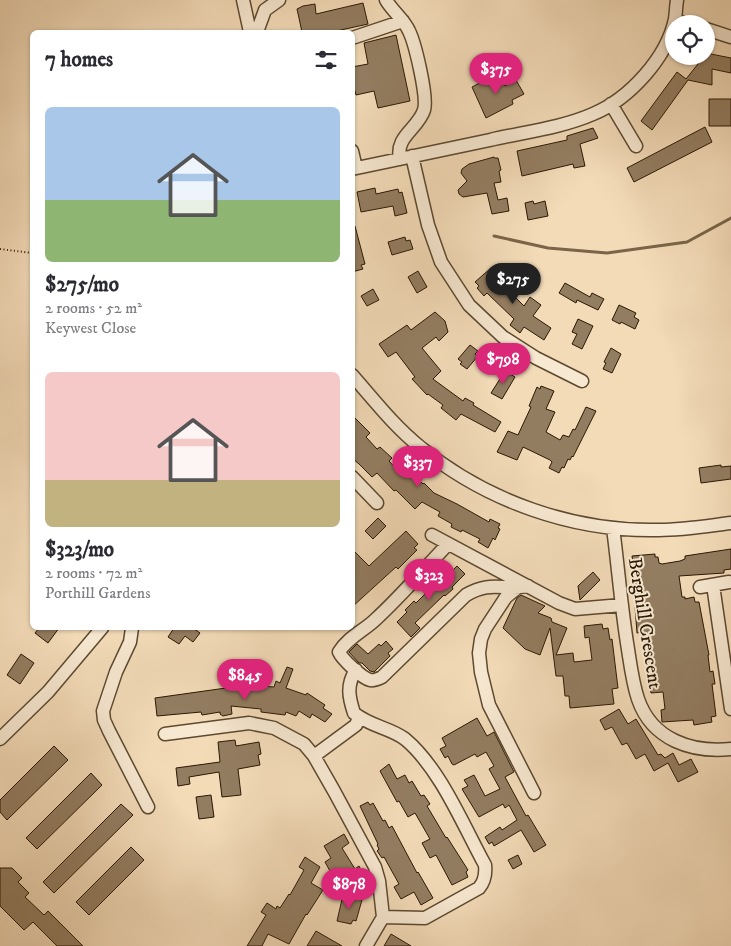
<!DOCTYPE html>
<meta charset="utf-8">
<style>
body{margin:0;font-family:"IM FELL DW Pica",serif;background:#f2f2f3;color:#2b2b33;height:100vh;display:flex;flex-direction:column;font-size:19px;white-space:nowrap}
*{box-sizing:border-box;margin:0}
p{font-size:16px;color:#7c7c81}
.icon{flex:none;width:28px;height:28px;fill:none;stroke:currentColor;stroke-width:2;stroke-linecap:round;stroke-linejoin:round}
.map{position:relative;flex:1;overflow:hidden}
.details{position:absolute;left:30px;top:30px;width:325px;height:600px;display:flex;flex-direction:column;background:#fff;border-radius:8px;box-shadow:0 1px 4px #0004}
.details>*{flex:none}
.buttons{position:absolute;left:665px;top:15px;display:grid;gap:10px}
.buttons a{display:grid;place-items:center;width:50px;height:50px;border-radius:50%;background:#fff;box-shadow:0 1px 4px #0004;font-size:25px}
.price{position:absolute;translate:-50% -42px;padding:0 11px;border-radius:18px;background:#db2777;color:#fff;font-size:16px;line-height:32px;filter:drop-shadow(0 1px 2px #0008)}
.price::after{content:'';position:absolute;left:50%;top:30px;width:15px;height:11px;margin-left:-8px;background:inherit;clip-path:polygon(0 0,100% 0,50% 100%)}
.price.on{background:#222;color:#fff}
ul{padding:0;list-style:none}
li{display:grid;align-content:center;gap:10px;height:265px;padding:0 15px}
li span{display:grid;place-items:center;height:155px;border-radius:8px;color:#555}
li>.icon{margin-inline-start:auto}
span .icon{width:90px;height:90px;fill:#fffc;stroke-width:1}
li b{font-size:21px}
h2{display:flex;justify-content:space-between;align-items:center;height:60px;padding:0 15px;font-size:21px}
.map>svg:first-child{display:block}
</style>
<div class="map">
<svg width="731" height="946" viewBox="0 0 731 946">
<rect width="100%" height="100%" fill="#f3dbb8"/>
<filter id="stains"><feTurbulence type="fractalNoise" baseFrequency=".004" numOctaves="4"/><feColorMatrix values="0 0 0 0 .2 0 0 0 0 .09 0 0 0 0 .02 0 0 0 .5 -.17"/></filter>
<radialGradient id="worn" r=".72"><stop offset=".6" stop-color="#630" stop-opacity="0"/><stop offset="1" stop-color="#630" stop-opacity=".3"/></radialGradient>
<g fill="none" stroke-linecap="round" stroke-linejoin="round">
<path stroke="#7a654a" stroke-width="3" d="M494,236L548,248L607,253L687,242L731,218"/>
</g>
<path fill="#937d61" stroke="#2a1803" d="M363,3L368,24L332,32H302L297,9L303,6L315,4L316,14Z
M396,35L410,101L378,108L374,91L356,95L352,81V67L368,64L364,43Z
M706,53L731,58V73L712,69V85L688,80L652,130L641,121L677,72L686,79L698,64L699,56H706Z
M499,73L505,86L516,80L524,94L512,100L513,104L486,118L472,87Z
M709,99H731V126H709Z
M705,127L712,142L634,182L627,168Z
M593,128L598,138L580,144L585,166L574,168L573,164L522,176L517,151L567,140V136Z
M494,157V158H498L501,170L499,171L501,182L494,183L498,200L507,198L509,211L492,214L487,193L463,197L459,194L458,190L467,181L461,173L462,169L469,164Z
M375,188L376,194L398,189L399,193L402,192L407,213L395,216L393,206L361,212L357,192Z
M533,201L534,204L545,201L548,216L528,220L525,203Z
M352,226H355L365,264L361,265L363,269L352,272Z
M405,237L406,241L410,240L413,249L392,255L388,242Z
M492,267L503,279L500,282L524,306L530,297L541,305L533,316L551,328L544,340L524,327L520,333L510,325L514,319L487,293L484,296L477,288L479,286L475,282Z
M418,271L427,287L417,293L408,277Z
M565,283L590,297L592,293L604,299L598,310L577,300L576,303L559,293Z
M373,289L379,300L367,306L361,296Z
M619,305L636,313L634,317L639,320L635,329L621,322L620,324L612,320Z
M435,312L445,321L448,332L439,341L436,337L422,348L441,371L433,379L463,401L465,398L474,403L473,405L501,422L495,432L461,414L456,420L441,408L443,405L428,394L427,395L412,379L415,377L396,352L388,357L379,344L407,325L411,330Z
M578,319L593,326L582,349L572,344L577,334L572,332Z
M470,345L478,351L475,354L478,356L467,369L460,364L462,362L458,359Z
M611,348L621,354L612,373L603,369L606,363L604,362Z
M505,371L515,377L502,399L491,393Z
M541,386L554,391L546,409L555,412L546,432L560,440L563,435L569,437L573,429L575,430L586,407L596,411L573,457L572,456L570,460L568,459L564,468L562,467L559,473L549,468L552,462L550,460L523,447L517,460L497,452L508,431L518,435L531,407L529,406L537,387L540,389Z
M352,415L370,433L366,437L377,449L380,447L392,458L389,461L402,475L407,471L417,482L419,480L423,484L424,483L434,493L457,504L489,522L490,519L500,524L498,528L500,529L495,540L493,538L488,548L478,542L480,539L462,530L461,532L451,527L452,524L438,516L440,512L422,502L415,509L396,490L394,491L377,473L372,477L359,464L352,458Z
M721,465V467L731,466V479L701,483L699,468Z
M378,518L386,526L373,539L365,531Z
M406,531L418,544L414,548L417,550L398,569L396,567L352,607V549L369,566Z
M731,549V569L724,570V573L679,576L682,597H685V599L694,597L695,602H699L709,655H708L710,672L713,671L715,684H712L716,716L711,717L712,722L694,725L693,720L662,722L661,710L665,709L663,692L651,693L646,648H644L642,632L637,633L635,607L639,606L632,556L655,554V557H658L659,563L662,564L680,561L685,559V556Z
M457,566L465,574L452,587L453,589L445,596L444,595L415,623L420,628L411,637L397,622L407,612L405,610L414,601L416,603L439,580L443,577L444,579Z
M593,572L600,580L580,600L578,586Z
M521,595L545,606L538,613L551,618L552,622L567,628L556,655L573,653L574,662L592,660L589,637L585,638L584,626L602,624L603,629L608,628L610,640L612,639L617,680L618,688L612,689L614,704L570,708L569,696H565L563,676H556L550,628L540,655L525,649L503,628L517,598Z
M39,628H59L48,643L35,633Z
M174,628H193L200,633L193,642L185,636L179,644L168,637Z
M386,641L393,649L388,653L390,656L374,672L370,671L362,663H359L349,652L357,644L368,654L379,644L381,646Z
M21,654L34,663L20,684L7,675Z
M287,667L293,669L286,688L306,695L307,693L325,705L323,708L332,714L325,722L312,714L310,718L299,711L296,716L286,712L285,715L261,712V709L231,706L232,714L223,716L220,714V712L202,715L201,712L157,716L155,698L233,687V684L274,687L276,681L280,683Z
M619,709L628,724L636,719L658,755L661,754L665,758L673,753L679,765L691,759L698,772L678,782L668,763L654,771L645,754L636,759L627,743L622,745L612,727L605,730L600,720Z
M477,718L487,736L494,732L514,772L505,777L526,816L528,815L546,845L534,852L521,830L494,846L492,842L489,844L485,837L500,827L502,830L517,820L509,805L505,808L503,804L479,817L462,789L468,786L464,780L474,775L485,796L500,789L489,769L494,766L486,752L477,757L475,754L454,765L452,764L448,756L445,758L440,749L446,746L442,738Z
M235,740L236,746L259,742L261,754L258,755L260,765L238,769L241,795L222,797L219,772L189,777L190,784L178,786L176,768L220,762L218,742Z
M54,746L68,760L7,820L0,812V800Z
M389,764L397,779L405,775L409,783L412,781L421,796L424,795L430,804L427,806L446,838L447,837L468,870L466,872L468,877L452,885L436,855L430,858L422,843L430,839L415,813L408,817L399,801L397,802L380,771Z
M91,773L102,785L37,849L26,838Z
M211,795L214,817L199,819L196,797Z
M368,802L370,805L373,803L383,821L385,820L389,828L392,826L417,873L418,872L433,898L421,905L414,892L401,899L394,887L399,884L384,857L382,858L377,851L379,849L377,845L378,844L360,806Z
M121,804L133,815L54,893L43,882Z
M344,834L349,843L342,848L355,869L359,866L365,878L341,891L325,862L331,858L324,846Z
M131,847L144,860L89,915L76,902Z
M518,855L522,864L513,869L508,860Z
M305,857L320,867L311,883L323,890L307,915L306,914L289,944L268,934L262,946H247L266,915L261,912L267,903L276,909L277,906L280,908L289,894L290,895L304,870L299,867Z
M0,868H12L22,878L18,882L29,893L25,897L44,915L48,911L83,946H57L33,922L24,930L0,906Z
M343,895L362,900L356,921L353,920L351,924L337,921Z
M316,931L342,946H307Z
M391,934L411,946H384Z"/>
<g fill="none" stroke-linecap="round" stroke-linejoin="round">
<g stroke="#5c4930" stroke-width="15">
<path id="minor" d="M243,0L250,32
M386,0C392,11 404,19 409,31C415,43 428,97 424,110C418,129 395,136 400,159
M675,20L687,24
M706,29L731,37
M257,32L265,10L279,0
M352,38L403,21
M611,104L636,146
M352,151L356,168
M412,156L428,225L441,262L469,305L503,337L536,358L582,381
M352,169C398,159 444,150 490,140C524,132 561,128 593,114C629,99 667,58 675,19C676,13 676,6 677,0
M352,375C374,400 394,426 420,447C486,501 573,532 659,530C683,530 707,526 731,523
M352,477L377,503
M613,528C618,566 621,605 627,643C630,661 632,681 638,699C652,740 692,753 731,749
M432,535L559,603L575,609L622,605
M448,544C424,569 401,596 376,619C365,630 347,638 339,652C342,659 362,678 370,680C374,681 378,679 382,677L466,595C491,580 503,591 528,586
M713,585L731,709
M700,587L729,582
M517,588L506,597L485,629L481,639L479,653L481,672L489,705L534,793
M132,628L130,642L116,672L103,711L104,720L109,731L148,807
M356,670C346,685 349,698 354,713C369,726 391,728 405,739C440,768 463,825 485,865C486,874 485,881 479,888L425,918L383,917
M165,734L249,723L274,728L304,744L314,756L334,791L375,867L379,881L383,917L366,946
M0,739L48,692L102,628
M314,756L356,725L359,717"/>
</g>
<path stroke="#2a1803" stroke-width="2" stroke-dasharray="1 2.5" stroke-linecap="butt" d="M0,249L32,253"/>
<use href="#minor" stroke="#f7e8d1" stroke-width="12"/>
</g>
<g text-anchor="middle" stroke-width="4" stroke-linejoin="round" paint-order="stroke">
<g font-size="19" fill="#2a1803" stroke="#f7e8d1">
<text transform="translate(646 623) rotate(81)" y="7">Berghill Crescent</text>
</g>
</g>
<rect width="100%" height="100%" filter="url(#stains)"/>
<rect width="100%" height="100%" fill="url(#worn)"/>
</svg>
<div class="buttons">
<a><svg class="icon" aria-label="locate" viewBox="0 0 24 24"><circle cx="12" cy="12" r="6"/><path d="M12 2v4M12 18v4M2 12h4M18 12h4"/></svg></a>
</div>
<b class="price" style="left:496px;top:95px">$375</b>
<b class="price on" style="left:513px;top:305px">$275</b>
<b class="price" style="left:503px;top:385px">$798</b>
<b class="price" style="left:418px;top:488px">$337</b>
<b class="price" style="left:429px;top:601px">$323</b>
<b class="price" style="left:245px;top:701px">$845</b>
<b class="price" style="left:349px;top:910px">$878</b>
<section class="details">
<h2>7 homes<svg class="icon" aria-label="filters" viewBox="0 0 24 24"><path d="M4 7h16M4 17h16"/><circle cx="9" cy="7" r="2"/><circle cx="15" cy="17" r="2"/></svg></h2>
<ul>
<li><span style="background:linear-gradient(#a9c7e8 60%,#8fb573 0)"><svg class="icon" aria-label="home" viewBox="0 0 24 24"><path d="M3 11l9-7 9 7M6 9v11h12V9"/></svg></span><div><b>$275/mo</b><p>2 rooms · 52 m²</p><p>Keywest Close</p></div></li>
<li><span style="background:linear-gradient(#f6c9c9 70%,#c2b280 0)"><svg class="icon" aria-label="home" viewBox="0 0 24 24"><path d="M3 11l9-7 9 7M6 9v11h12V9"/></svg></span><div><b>$323/mo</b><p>2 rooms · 72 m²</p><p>Porthill Gardens</p></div></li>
</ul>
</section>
</div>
